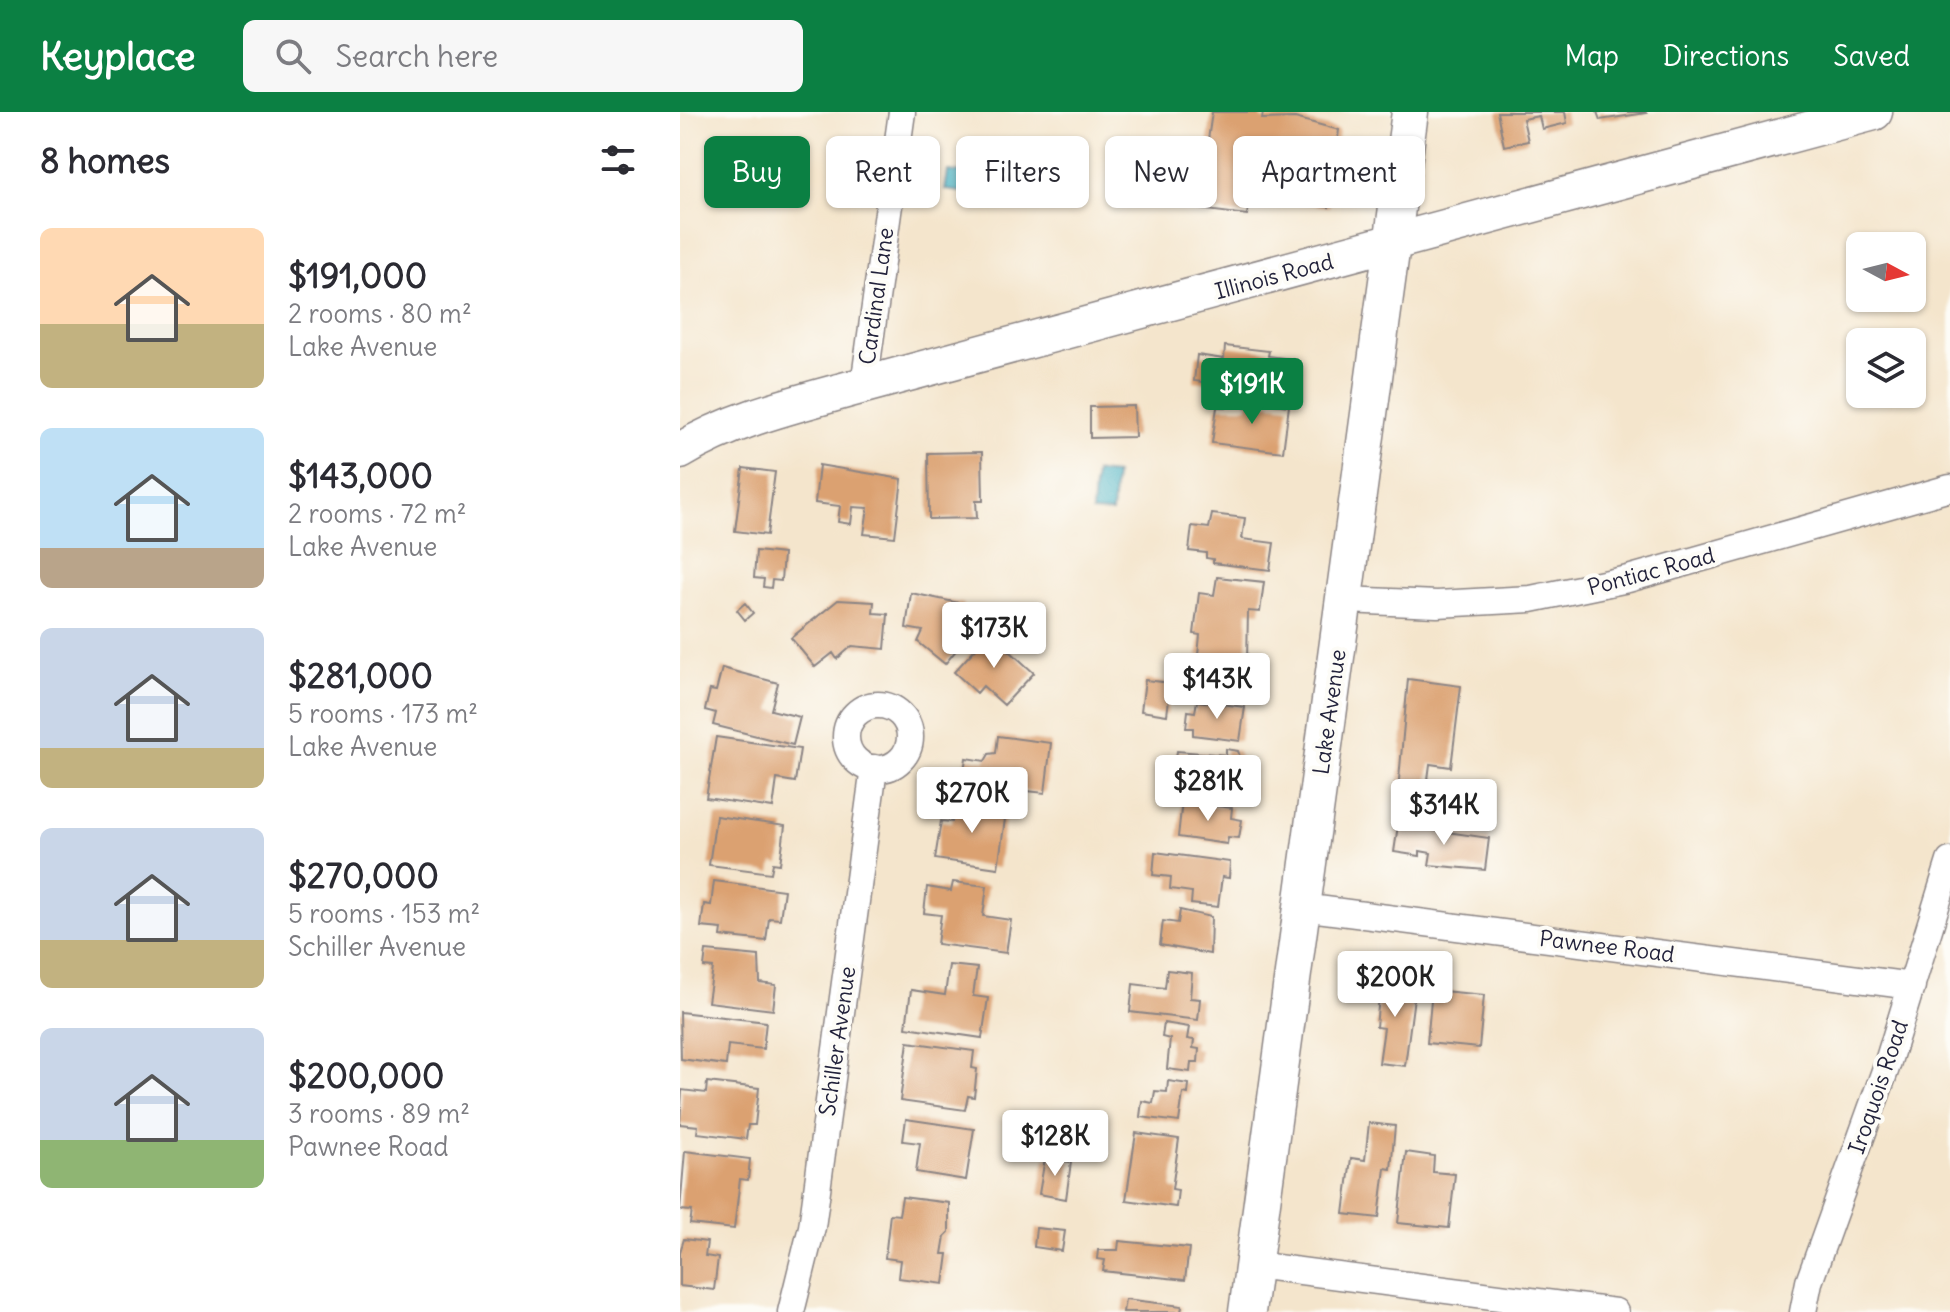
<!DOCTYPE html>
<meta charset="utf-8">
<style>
body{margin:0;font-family:Delius,sans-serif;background:#f7f7f7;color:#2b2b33;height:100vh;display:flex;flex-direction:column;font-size:30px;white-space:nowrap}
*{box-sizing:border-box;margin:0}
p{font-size:26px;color:#7c7c81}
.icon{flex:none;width:44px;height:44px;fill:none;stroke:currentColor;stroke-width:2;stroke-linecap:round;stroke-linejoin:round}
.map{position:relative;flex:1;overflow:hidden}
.drawer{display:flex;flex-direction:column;background:#fff;width:680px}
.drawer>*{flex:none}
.guide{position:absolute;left:24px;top:24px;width:760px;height:72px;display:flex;gap:16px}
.needle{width:52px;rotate:97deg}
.buttons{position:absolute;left:1166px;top:120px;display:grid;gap:16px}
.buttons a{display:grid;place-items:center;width:80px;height:80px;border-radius:12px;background:#fff;box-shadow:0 2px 6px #0004;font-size:40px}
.price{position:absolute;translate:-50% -68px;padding:0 18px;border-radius:8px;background:#fff;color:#222;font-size:26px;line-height:52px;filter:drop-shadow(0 2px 4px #0008)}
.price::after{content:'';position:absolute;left:50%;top:48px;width:24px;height:18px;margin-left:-12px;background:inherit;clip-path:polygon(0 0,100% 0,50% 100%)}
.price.on{background:#0b8043;color:#fff}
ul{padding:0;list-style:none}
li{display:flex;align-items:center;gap:24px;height:200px;padding:0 40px}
li span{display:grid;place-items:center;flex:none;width:224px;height:160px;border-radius:12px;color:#555}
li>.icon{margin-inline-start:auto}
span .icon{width:96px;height:96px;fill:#fffc;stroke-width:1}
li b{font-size:34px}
h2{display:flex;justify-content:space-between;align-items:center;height:96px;padding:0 40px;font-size:34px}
.tag{padding:0 28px;border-radius:12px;background:#fff;box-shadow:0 2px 6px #0004;font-size:28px;line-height:72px}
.tag.on{background:#0b8043;color:#fff}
header{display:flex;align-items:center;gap:48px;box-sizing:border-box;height:112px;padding:0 40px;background:#0b8043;color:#fff}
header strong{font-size:38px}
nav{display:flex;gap:44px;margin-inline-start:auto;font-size:28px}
.search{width:560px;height:72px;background:#f7f7f7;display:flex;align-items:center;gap:20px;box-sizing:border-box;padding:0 28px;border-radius:12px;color:#7c7c81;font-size:30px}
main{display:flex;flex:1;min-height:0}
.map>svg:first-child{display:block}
</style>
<header>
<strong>Keyplace</strong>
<div class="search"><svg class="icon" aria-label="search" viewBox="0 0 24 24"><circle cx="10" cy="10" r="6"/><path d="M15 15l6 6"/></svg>Search here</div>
<nav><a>Map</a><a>Directions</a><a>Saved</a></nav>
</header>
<main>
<section class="drawer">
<h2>8 homes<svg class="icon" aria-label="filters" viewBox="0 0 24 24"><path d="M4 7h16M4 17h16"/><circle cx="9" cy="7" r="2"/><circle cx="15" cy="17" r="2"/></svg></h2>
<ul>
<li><span style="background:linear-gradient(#ffd9b3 60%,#c2b280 0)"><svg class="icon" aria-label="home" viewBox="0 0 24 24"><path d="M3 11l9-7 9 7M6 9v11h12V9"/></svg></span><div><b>$191,000</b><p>2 rooms · 80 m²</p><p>Lake Avenue</p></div></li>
<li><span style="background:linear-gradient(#bfe0f5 75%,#b9a48a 0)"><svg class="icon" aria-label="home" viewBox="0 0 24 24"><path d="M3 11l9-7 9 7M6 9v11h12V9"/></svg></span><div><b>$143,000</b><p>2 rooms · 72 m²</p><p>Lake Avenue</p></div></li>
<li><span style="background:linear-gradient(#c9d6e8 75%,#c2b280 0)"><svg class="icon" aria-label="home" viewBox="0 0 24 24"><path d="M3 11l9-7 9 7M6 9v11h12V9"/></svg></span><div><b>$281,000</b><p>5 rooms · 173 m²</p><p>Lake Avenue</p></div></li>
<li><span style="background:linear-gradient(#c9d6e8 70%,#c2b280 0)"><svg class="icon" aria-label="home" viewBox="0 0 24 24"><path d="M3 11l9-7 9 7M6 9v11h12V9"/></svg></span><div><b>$270,000</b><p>5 rooms · 153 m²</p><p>Schiller Avenue</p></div></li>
<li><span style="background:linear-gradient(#c9d6e8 70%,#8fb573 0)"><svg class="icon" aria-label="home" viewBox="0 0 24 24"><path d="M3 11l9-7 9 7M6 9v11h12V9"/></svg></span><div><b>$200,000</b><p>3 rooms · 89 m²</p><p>Pawnee Road</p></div></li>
</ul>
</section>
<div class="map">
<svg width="1270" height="1200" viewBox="0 0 1270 1200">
<rect width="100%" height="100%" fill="#fdfcf7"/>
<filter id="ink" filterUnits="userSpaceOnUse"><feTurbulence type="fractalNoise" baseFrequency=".0125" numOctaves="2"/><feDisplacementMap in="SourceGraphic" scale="16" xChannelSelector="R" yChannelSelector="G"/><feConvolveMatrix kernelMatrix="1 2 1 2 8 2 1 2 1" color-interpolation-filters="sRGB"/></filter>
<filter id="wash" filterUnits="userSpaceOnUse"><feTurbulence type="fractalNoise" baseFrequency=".006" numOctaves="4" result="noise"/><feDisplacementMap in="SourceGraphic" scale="32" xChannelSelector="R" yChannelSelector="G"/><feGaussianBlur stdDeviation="1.8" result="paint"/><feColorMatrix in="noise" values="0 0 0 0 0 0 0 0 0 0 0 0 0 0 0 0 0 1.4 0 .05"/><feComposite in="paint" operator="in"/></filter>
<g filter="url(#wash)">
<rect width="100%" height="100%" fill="#f4e5cc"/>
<path fill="#41adbf" stroke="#32687d" stroke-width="2" d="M268,59L307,64L304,83L265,78Z
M415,360L435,362L432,401L412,400Z"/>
<g id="blocks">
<path fill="#dba171" d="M532,0H583L582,7L615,6L659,18L649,95L570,84L567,103L518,97Z
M817,0H885L887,11L862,17L859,4L843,7L848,29L824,34Z
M917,0H965L966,1L920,8Z
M545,234L589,239L588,244L613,247L609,281L514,269L517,243L544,247Z
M569,289L609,294L603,340L532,331L537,295H568Z
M454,294L455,325L410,326V295Z
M302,340L303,389H296L297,406L249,407L248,341Z
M139,353L222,367L215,425L184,422L188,396L173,395L171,412L158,410L160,394L135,391Z
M63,356L95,360L87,423L55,419Z
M532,402L565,406L562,427L594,431L590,458L533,451V447L526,446V441L509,439L512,414L529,416Z
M76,439L103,442L101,469L92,468L91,476L83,475L84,467L74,466Z
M537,465L584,470L580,500L568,499L567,549L518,543L520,523L514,522L519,481L534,483Z
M231,481L284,492L280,522L285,527L265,552L238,530L243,519L226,516Z
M158,488L194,490L193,501L208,502L205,537L172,534L157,547L153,541L135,555L111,526Z
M65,491L73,501L65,508L57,498Z
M310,521L354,561L324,593L303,574L297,581L274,560Z
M42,556L98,571L91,598L120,605L113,633L33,613L36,601L25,598L30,578L36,579Z
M728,567L781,574L771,655L750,652L746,683L718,679Z
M465,568L491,571L487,603L461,599Z
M517,589L565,595L560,629L513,623V616H506L508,599L515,600Z
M318,624L371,631L365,681L282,672L286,646L305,649L309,642L316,641Z
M36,625L120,637L115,670L97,667L93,696L26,686Z
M546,637L558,639L566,663L554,667L548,655L544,684L491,677L497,639L546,643Z
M275,687L315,692L314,705L325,707L318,756L255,747L261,709L272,710Z
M502,689L552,696L551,706L562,708L559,726L548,725L547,732L498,725Z
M36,704L105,714L100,752L93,751L91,761L29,753Z
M718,713L809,726L805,758L749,753L751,741L740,739V744L714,740Z
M475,740L550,750L549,766L542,765L538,795L511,792L512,780L490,777L491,765L473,763Z
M34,769L104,778L100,807L89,806L86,829L41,824L42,817L21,815L24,792L31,793Z
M273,770L307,774L303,804L331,808L326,841L257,832L261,803L244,801L247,775L271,779Z
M500,798L531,805L530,842L480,833L483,809L498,811Z
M26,839L79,844L80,871L96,873L93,898L28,890L33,856L24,855Z
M269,853L297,856L293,884L308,886L302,926L226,915L231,878L265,883Z
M487,858L512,861L510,886L520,887L518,908L450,900L453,872L485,876Z
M701,865L736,870L725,954L699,951L704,916L696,915Z
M752,878L804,883L799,936L747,931Z
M0,900L86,910L83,937L48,933L46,953L1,947Z
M484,911L509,915L507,927L514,928L513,936L519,937L518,950H511L510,960L487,957L490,927L482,925Z
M228,930L294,939L292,956L297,957L294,985L288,984L285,998L220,989Z
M488,969L509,972L508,982L503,981L499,1010L460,1005L462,989L473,991L475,979L487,980Z
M27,970L79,976L75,1013H68L66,1027L17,1021L18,1014L0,1012L2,978L26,981Z
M226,1007L294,1017L286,1068L236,1060L240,1031L223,1029Z
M689,1011L715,1014L711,1057L705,1056L699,1106L664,1102L671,1046L685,1048Z
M456,1021L499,1027L492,1077L498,1078L496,1095L446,1088Z
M5,1039L70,1047L68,1068L60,1067L54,1117L10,1112L12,1099L0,1098Z
M726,1040L754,1044L753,1060L775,1062L769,1116L718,1111Z
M365,1046L391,1050L386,1087L359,1082Z
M222,1085L269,1091V1120L265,1124L262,1142H268L264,1172L218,1166L220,1148L205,1146L210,1102L219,1103Z
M356,1116L385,1119L382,1139L354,1135Z
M4,1127L27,1130L25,1144L38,1146L34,1178L0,1174V1140Z
M439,1129L509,1136L505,1168L423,1159L425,1148L417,1147L418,1138H438Z
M445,1187L502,1194L501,1200H443Z"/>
</g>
</g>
<g filter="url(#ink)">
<use href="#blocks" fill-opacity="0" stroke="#8b8484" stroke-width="2"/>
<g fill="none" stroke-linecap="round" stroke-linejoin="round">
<g stroke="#8b8484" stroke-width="29">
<path id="street" d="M184,273L222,0
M665,488L757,492L851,487L948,467L1270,376
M166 625a32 32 0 1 1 64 0a32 32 0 1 1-64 0Z
M622,795L1232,874
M574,1153L935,1200
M111,1200L132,1115L194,656
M1123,1200L1129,1170L1206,956L1270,749"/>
</g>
<g stroke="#8b8484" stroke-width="39">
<path id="secondary" d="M0,339C56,305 121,291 184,273L1194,0
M567,1200L730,0"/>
</g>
<use href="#street" stroke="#fff" stroke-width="26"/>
<use href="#secondary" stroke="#fff" stroke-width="36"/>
</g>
</g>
<g text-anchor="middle" stroke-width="8" stroke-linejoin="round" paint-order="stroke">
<g font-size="22" fill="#22223b" stroke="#fdfcf7">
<text transform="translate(594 164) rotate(-15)" y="8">Illinois Road</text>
<text transform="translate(196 184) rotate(-82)" y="8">Cardinal Lane</text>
<text transform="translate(971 459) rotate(-15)" y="8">Pontiac Road</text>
<text transform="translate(649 600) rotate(-82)" y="8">Lake Avenue</text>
<text transform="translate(927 834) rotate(7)" y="8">Pawnee Road</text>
<text transform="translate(157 929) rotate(-82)" y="8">Schiller Avenue</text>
<text transform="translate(1198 975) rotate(-71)" y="8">Iroquois Road</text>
</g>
</g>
</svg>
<div class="buttons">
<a><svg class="needle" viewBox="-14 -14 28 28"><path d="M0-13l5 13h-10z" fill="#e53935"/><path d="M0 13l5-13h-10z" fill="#7c7c81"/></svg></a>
<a><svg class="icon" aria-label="layers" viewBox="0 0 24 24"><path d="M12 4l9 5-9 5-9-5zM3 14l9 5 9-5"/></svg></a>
</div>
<b class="price on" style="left:572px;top:314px">$191K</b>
<b class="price" style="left:314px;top:558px">$173K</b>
<b class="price" style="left:537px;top:609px">$143K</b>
<b class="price" style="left:528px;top:711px">$281K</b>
<b class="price" style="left:292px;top:723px">$270K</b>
<b class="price" style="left:764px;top:735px">$314K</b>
<b class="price" style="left:715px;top:907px">$200K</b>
<b class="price" style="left:375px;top:1066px">$128K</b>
<div class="guide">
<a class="tag on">Buy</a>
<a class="tag">Rent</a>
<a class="tag">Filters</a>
<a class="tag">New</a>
<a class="tag">Apartment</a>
</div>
</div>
</main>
